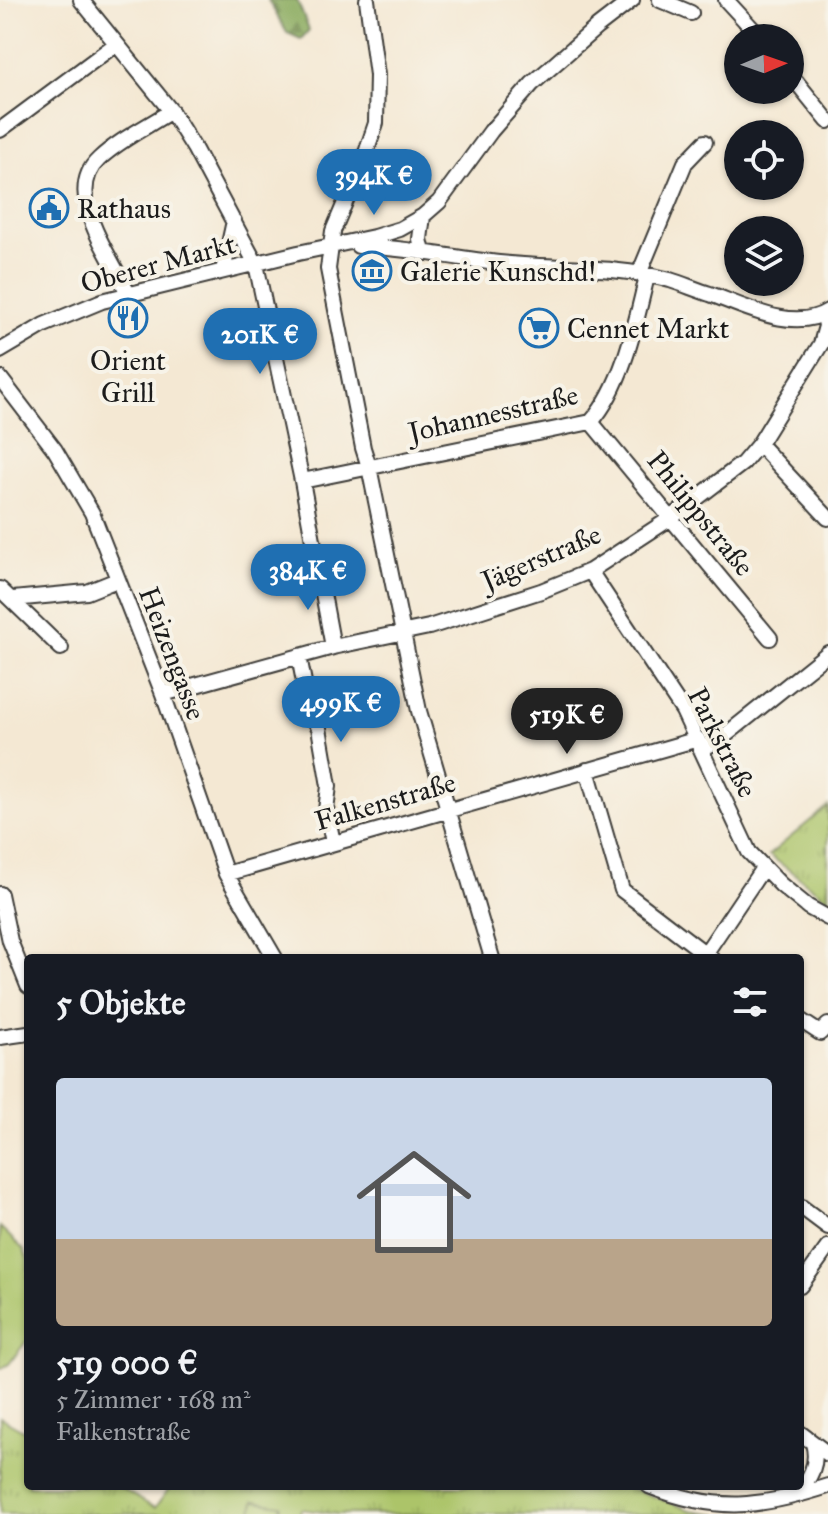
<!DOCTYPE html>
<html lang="de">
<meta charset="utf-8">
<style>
body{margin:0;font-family:"IM FELL Great Primer",serif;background:#242831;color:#f1f3f6;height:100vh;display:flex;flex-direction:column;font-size:30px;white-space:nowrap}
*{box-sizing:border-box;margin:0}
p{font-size:26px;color:#9ea1a6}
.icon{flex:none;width:44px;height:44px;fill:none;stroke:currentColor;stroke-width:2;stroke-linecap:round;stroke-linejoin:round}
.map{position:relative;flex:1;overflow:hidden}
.panel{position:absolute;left:24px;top:954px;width:780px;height:536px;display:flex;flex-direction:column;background:#171b24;border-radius:8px;box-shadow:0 2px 6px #0004}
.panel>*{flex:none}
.needle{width:52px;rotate:88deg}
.controls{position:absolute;left:724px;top:24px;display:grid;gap:16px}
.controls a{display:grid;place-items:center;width:80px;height:80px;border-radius:50%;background:#171b24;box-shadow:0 2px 6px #0004;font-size:40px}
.price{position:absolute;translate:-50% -68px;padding:0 18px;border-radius:28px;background:#1f6fb2;color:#fff;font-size:26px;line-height:52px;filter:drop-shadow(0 2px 4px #0008)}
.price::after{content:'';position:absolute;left:50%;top:48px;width:24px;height:18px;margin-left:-12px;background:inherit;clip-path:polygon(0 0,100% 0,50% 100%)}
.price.current{background:#222;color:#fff}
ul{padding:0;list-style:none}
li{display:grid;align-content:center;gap:16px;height:424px;padding:0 32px}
li span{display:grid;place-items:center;height:248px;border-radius:8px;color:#555}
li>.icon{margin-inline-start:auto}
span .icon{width:144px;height:144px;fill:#fffc;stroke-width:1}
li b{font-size:34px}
h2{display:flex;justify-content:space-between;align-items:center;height:96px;padding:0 32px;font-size:34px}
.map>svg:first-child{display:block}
</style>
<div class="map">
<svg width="828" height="1514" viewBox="0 0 828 1514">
<defs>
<pattern id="grass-tufts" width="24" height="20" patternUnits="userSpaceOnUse" patternTransform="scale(2)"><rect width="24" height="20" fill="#acc469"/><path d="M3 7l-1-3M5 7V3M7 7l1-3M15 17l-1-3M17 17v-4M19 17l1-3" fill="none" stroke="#93a85a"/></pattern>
<pattern id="forest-firs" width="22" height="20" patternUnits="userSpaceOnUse" patternTransform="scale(2)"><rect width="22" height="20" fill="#89aa5d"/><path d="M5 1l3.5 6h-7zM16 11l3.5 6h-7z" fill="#6f8a4c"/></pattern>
</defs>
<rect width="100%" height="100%" fill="#f7f3e8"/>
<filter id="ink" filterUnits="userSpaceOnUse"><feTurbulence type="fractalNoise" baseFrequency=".0125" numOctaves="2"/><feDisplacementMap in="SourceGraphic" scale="16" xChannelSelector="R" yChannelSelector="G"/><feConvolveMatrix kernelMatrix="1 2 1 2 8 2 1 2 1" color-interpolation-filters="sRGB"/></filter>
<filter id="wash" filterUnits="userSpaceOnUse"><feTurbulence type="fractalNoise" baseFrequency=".006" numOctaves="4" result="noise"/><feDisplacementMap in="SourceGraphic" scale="32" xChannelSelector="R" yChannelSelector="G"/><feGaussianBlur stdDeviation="1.8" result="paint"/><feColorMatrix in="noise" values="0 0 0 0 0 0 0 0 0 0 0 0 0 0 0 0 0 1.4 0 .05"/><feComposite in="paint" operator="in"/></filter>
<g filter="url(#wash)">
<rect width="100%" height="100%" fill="#f4e8d3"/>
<path fill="url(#grass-tufts)" stroke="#647042" stroke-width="2" d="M828,806V899L769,855Z
M0,1417L28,1433V1486H117L155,1508L171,1486H625L690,1510L719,1514H337L301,1509L300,1514H279L281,1506L254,1501L252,1514H0Z"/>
<path fill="url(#forest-firs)" stroke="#52633c" stroke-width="2" d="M268,0H297L309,30L301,39L287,33Z"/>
<path fill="#acc469" stroke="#647042" stroke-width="2" d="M0,1227L23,1249L28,1259V1339L9,1364L0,1369Z
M254,1501L281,1505L279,1514H252Z"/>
</g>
<g filter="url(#ink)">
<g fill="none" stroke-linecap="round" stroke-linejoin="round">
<g stroke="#3c3b37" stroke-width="18">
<path id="minor" d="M81,0L171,111L194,148L256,264L302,481L333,647
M367,0L377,75L376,123L366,153L333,231L328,269L363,448L369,467L419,711L492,958
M660,0L691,13
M726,0L761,38
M790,74L828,121
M0,130L116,44
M423,216L420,239L423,252
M358,246C406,247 452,258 499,263C555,269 614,265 670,280C683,284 697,290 710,294C744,306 794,333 828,311
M223,271L234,221
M639,274L685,163L705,142
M128,294C113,258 61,194 99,159C119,140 148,126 171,111
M0,351L44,325L102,301L298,253L374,237L400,229L423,216L439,202L491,131L532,84L597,27L632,0
M0,378L55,450L92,513L163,694L226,874L275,958
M591,422L770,638
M759,444L828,518
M302,481L591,422C623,386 636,322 647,276
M590,571L683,711L749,852L781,885L808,907L828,918
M0,589L61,648
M13,599L87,592L117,580
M299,656L309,709L319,728L329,786L326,810L333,842
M163,694L333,647L429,627L541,591L590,571L671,518L743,463L759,444L821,344L826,326L824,314
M702,749L722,738L828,653
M587,770L622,890L711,958
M226,874L698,739
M0,894L10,941L28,986
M705,954L763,868
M800,1020L820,1033L828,1025
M0,1037L28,1033
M800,1206L828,1227
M800,1286L828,1247
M800,1433L828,1454
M649,1486C718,1513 760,1508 828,1486
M797,1495C810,1478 819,1464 813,1443"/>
</g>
<use href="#minor" stroke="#fff" stroke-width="14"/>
</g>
</g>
<defs>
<g id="civic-ring" transform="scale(2)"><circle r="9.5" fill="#f7f3e8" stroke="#1f6fb2" stroke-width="1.5"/><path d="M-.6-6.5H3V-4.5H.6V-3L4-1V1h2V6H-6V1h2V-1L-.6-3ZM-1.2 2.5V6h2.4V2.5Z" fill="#1f6fb2"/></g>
<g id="museum-ring" transform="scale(2)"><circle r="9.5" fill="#f7f3e8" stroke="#1f6fb2" stroke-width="1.5"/><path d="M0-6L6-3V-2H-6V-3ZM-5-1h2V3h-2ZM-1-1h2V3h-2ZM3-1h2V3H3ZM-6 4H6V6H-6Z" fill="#1f6fb2"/></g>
<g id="restaurant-ring" transform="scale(2)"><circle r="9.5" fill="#f7f3e8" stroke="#1f6fb2" stroke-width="1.5"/><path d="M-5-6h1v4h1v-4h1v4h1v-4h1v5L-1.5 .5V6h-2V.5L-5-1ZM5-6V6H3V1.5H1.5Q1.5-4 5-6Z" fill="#1f6fb2"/></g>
<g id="supermarket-ring" transform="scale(2)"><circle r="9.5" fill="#f7f3e8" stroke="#1f6fb2" stroke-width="1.5"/><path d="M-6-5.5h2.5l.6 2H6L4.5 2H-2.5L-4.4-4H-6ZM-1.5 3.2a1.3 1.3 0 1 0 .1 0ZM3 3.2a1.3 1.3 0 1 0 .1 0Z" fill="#1f6fb2"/></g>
</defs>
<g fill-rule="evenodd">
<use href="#civic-ring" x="49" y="208"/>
<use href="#museum-ring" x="372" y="271"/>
<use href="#restaurant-ring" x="128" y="318"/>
<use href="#supermarket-ring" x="539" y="328"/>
</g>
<g text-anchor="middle" stroke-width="8" stroke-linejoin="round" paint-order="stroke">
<g font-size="28" fill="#1c1c1c" stroke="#f7f3e8" text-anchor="start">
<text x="77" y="218">Rathaus</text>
<text x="400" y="281">Galerie Kunschd!</text>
<text x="567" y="338">Cennet Markt</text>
<text x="128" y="370" text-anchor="middle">Orient<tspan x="128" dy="32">Grill</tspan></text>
</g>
<g font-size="28" fill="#1c1c1c" stroke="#f7f3e8">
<text transform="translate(158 263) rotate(-15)" y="10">Oberer Markt</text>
<text transform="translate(493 413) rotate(-13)" y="10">Johannesstraße</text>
<text transform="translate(701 513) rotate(51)" y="10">Philippstraße</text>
<text transform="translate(541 557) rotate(-23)" y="10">Jägerstraße</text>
<text transform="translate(173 653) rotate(69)" y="10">Heizengasse</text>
<text transform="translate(723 742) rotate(63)" y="10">Parkstraße</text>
<text transform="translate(385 801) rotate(-16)" y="10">Falkenstraße</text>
</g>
</g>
</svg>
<div class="controls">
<a><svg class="needle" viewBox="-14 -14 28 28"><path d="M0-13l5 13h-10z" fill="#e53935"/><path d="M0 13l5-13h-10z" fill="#9ea1a6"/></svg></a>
<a><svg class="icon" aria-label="locate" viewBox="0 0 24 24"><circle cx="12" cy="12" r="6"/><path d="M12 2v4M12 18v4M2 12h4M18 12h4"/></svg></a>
<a><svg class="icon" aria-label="layers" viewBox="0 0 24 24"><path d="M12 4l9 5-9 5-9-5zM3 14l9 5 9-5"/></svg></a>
</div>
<b class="price" style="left:374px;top:217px">394K €</b>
<b class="price" style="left:260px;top:376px">201K €</b>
<b class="price" style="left:308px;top:612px">384K €</b>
<b class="price" style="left:341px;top:744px">499K €</b>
<b class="price current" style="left:567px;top:756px">519K €</b>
<section class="panel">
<h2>5 Objekte<svg class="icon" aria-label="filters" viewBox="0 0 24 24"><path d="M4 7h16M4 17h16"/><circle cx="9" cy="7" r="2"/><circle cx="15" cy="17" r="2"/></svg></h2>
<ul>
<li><span style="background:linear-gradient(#c9d6e8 65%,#b9a48a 0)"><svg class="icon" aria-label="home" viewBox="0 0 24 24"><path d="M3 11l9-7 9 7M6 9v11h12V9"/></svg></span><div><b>519 000 €</b><p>5 Zimmer · 168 m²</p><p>Falkenstraße</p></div></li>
</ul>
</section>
</div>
